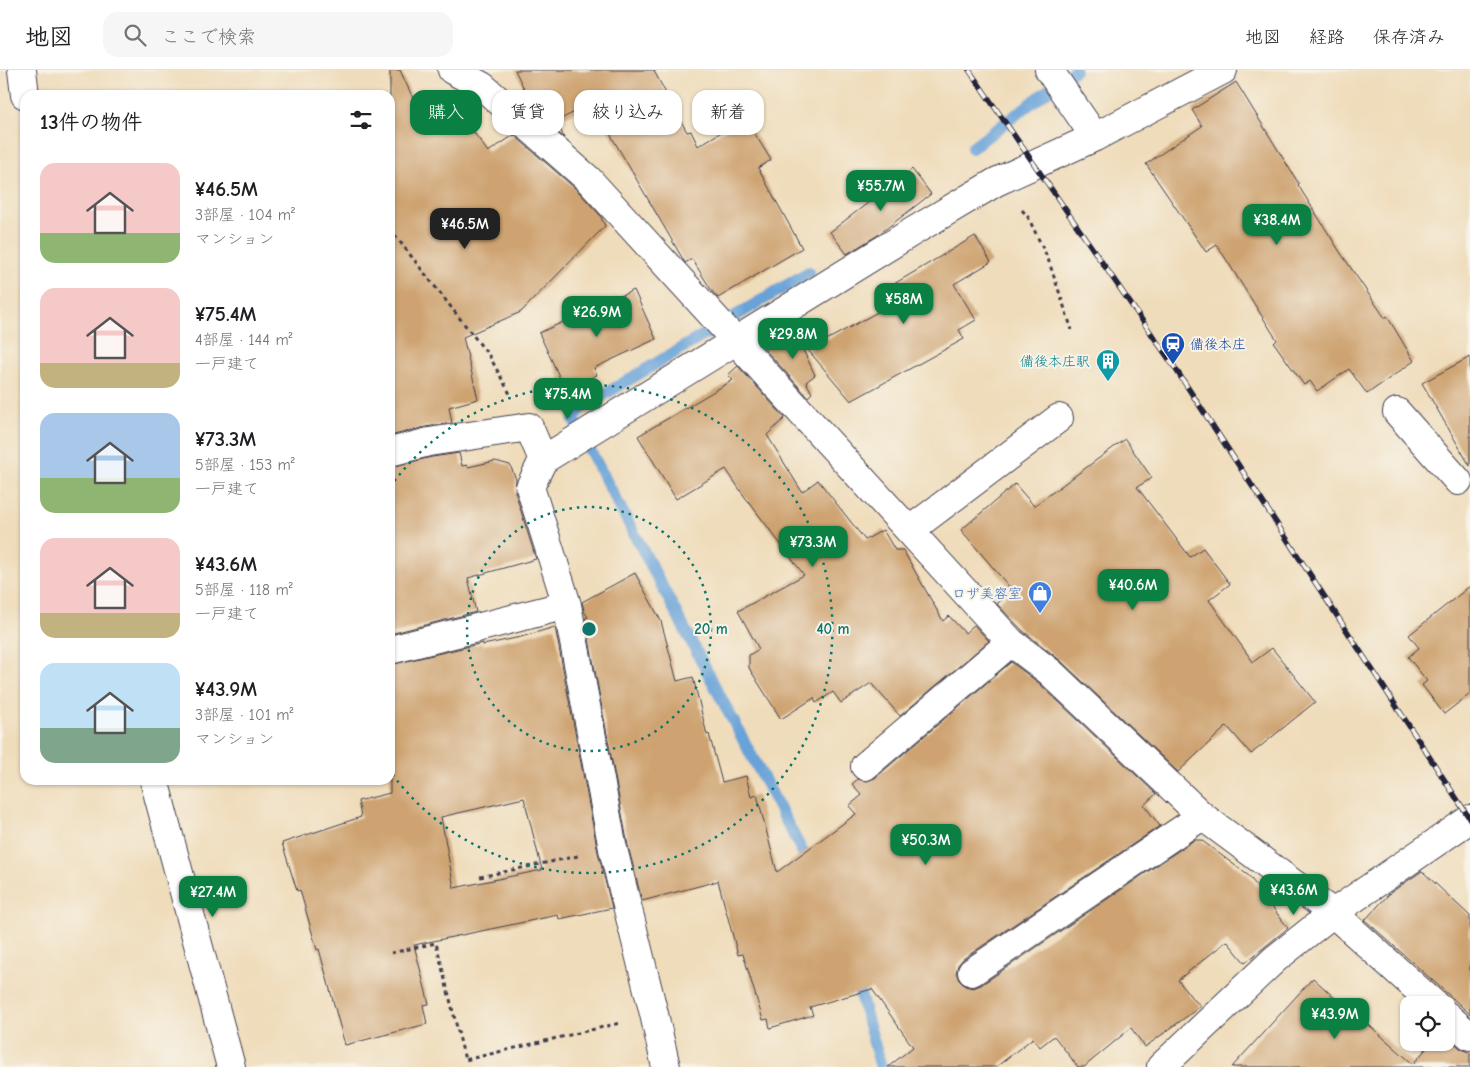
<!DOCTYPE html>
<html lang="ja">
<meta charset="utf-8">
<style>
body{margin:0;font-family:"Comic Neue","Klee One",sans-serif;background:#f6f6f6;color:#202124;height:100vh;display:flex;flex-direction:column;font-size:19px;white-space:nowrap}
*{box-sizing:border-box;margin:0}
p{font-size:16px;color:#757577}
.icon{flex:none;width:28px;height:28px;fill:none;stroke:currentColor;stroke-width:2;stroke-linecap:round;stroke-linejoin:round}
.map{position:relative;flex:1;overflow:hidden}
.side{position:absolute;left:20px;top:20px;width:375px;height:695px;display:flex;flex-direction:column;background:#fff;border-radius:15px;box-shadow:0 1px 4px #0004}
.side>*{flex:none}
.banner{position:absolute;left:410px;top:20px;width:475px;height:45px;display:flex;gap:10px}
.tools{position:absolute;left:1400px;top:926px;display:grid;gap:10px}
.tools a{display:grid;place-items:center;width:55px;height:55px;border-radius:10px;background:#fff;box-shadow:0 1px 4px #0004;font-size:25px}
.price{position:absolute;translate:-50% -42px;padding:0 11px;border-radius:10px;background:#0b8043;color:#fff;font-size:16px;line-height:32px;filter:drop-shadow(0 1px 2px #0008)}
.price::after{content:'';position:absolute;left:50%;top:30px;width:15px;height:11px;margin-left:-8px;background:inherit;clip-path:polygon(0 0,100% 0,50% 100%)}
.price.current{background:#222;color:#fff}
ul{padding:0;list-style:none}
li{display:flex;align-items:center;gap:15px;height:125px;padding:0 20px}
li span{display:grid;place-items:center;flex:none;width:140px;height:100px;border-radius:15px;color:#555}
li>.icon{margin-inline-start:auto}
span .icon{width:60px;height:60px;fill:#fffc;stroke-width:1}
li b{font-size:21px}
h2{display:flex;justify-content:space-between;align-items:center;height:60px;padding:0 20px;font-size:21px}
.chip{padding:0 18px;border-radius:15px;background:#fff;box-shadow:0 1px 4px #0004;font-size:18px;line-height:45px}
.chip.current{background:#0b8043;color:#fff}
header{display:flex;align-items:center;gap:30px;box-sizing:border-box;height:70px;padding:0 25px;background:#fff;border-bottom:1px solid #e0e0e0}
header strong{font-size:24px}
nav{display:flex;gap:28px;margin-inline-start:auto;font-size:18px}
.search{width:350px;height:45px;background:#f6f6f6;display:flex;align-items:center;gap:12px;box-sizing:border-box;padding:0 18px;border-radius:15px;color:#757577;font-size:19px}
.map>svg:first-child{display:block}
</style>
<header>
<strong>地図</strong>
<div class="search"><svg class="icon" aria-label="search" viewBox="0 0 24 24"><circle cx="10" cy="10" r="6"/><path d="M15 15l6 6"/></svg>ここで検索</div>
<nav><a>地図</a><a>経路</a><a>保存済み</a></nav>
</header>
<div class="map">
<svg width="1470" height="997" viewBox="0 0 1470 997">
<rect width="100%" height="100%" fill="#f7f3e8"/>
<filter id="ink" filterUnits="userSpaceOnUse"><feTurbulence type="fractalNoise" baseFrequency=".02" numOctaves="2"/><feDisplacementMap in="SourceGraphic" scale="10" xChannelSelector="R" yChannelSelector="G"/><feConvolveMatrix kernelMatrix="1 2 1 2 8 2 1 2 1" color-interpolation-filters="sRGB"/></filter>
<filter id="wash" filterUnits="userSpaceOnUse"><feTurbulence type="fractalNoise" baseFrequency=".0096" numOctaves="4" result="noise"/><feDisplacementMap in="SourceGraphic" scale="20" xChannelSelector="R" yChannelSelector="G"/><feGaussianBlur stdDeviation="1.12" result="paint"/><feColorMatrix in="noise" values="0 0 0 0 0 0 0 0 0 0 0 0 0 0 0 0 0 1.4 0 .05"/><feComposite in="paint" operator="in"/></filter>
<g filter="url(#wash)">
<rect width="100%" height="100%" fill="#efdcba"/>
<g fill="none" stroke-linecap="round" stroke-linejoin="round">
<path stroke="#68a2d8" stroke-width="12" d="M972,78L1075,0
M809,202L580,339L574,350L810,796
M855,907L881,997"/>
</g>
<g id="blocks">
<path fill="#cea371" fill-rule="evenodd" d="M390,0H400L426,57L458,40L488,82L514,65L577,120L600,145L605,156L521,242L463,267L478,329L449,337L452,353L425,357L390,366Z
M515,0H656L654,1L687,62L691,61L698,76L745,48L771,90L758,98L802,178L718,228L712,221L692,189L685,193L684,191L592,33L557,51L564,68L535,42Z
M1236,12L1299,114L1298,115L1340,182L1385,248L1387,246L1414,291L1367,324L1349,299L1317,321L1310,311L1304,315L1274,273L1277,270L1217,175L1206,182L1146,94L1202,56L1192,40Z
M912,99L931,124L878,165L847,184L830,162Z
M975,166L991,192L954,214L976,250L959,260L964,269L851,331L808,280L887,237L877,224Z
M634,220L656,269L594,298L597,305L565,319L539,263Z
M794,261L815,305L806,312L812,323L808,327L764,278Z
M1470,287V396L1422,313Z
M738,296L785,348L767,365L802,422L818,410L865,470L883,460L895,480H903L943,551L949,546L965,563L974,555L989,571L900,646L871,613L841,633L833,622L816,633L814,628L781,649L749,598V585L759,579L738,541L804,505L742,423L726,399L676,429L638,366L733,310L728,305Z
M1125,369L1152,408L1137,417L1190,487L1203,478L1230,514L1209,530L1253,592L1272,578L1315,632L1251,684L1227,656L1178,702L1061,591L1022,560L997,534L1012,520L961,460L1015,414L1034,436Z
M459,383L462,396L467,395L468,397L495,391L510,395L516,409L515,422L536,489L468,508L476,542L390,564V397L432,387Z
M635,503L661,551L677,611L693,607L707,665L709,664L722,712L746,706L751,727L757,725L777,802L856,744L849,736L862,725L852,714L858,709L867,711L875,708L1011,592L1040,614L1156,724L1144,735L1160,756L963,889L958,895L956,903L959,910L965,916L973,918L981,915L1194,770H1201L1249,806L1288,858L1245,893L1227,871L1178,910L1192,928L1201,936L1145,977L1131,958L1084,997H1078L1054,966L1040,977L1033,968L996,997H888L913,977L872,919L810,937L813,945L770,958L768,949L763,950L743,884L738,885L718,811L642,831L628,776L585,548L588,547L584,541L582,532Z
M1470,516V624L1444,644L1422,615L1427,611L1408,587L1419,578L1409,565Z
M555,557L598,782L612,838L559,849L558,845L414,875L429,934L423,935L427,954L345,975L319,879L317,880L300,820L297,821L282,773L361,747L358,731L390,723V595L483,573V575L521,567ZM524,728L542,800L454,818L441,747Z
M1422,801L1470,846V944L1365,850L1390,823Z
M1313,908L1359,950L1361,948L1413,994L1432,972H1446V966L1460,978L1470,983V997H1232Z"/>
</g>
</g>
<g filter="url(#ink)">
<use href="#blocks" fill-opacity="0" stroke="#413e4e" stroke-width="1"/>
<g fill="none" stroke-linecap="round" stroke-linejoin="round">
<g stroke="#413e4e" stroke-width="30">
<path id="minor" d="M22,0L25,25
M452,0L482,16L588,109L1011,572L1050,602L1202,746L1333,843L1435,935
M1049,0L1095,67
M1397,342L1458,411
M390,382L429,372L529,357L543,390
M910,460L1059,348
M390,580L567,535
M865,696L1011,572
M154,710L231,997
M972,902L1202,746
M1446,945L1470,966
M666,997L654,944L613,779L567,535L530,417L543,390L912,162L996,112L1095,67L1223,0
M1161,997L1275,889L1333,843L1470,749"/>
</g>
<path stroke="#413e4e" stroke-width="3" stroke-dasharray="4 4" stroke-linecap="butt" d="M1022,140L1028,147L1048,189L1072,260
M390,159L490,287L510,324
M480,807L578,786
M391,883L436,873L465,990L620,953"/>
<use href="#minor" stroke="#fff" stroke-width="28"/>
<g stroke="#22223b" stroke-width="5.5">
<path id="rail" d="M969,0L1173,295L1470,749"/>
</g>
<use href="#rail" stroke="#f7f3e8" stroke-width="4" stroke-dasharray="11" stroke-linecap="butt"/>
</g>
</g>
<g fill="none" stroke="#0f766e" stroke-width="2.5" stroke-dasharray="2.5 5">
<circle cx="589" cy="559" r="122"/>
<path d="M390 417A244 244 0 1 1 390 701"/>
</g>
<defs>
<g id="station-pin" transform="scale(1.25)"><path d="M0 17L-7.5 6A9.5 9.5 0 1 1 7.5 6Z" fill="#1a4fb4" stroke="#f7f3e8"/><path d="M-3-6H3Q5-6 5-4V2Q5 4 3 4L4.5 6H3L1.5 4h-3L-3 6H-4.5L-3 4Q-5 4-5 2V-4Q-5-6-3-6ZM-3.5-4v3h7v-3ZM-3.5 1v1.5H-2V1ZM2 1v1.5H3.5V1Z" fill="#fff"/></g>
<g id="building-pin" transform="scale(1.25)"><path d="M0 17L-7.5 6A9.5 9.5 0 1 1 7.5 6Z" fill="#0f9aa8" stroke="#f7f3e8"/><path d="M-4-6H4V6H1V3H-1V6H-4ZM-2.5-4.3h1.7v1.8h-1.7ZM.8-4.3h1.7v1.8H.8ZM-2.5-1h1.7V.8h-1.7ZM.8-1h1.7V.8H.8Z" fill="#fff"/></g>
<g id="shop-pin" transform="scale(1.25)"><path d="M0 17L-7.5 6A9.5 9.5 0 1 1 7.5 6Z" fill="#3f7fe0" stroke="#f7f3e8"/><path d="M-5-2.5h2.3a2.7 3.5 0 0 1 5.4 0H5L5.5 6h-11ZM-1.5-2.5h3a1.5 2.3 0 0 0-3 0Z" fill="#fff"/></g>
</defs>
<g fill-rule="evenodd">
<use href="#station-pin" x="1173" y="274"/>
<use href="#building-pin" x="1108" y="291"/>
<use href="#shop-pin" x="1040" y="523"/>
</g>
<g text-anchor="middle" stroke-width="4" stroke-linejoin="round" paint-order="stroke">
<g font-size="14" fill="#164399" stroke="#f7f3e8" text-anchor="start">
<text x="1190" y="279">備後本庄</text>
</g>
<g font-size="14" fill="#0d838f" stroke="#f7f3e8" text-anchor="end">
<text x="1090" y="296">備後本庄駅</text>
</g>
<g font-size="14" fill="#366cbe" stroke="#f7f3e8" text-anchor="end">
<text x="1022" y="528">ロザ美容室</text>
</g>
</g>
<circle cx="589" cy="559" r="8" fill="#0f766e" stroke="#f7f3e8" stroke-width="2.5"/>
<g font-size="15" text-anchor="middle" font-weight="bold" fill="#0f766e" stroke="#f7f3e8" stroke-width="4" stroke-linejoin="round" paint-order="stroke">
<text x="711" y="564">20 m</text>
<text x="833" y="564">40 m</text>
</g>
</svg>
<div class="tools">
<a><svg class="icon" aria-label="locate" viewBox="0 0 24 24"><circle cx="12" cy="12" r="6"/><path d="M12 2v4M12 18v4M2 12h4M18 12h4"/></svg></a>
</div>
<b class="price" style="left:881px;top:142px">¥55.7M</b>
<b class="price" style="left:1277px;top:176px">¥38.4M</b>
<b class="price current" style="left:465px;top:180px">¥46.5M</b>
<b class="price" style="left:904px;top:255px">¥58M</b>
<b class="price" style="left:597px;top:268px">¥26.9M</b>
<b class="price" style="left:793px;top:290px">¥29.8M</b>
<b class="price" style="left:568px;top:350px">¥75.4M</b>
<b class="price" style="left:813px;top:498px">¥73.3M</b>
<b class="price" style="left:1133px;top:541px">¥40.6M</b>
<b class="price" style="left:926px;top:796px">¥50.3M</b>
<b class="price" style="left:1294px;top:846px">¥43.6M</b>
<b class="price" style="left:213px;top:848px">¥27.4M</b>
<b class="price" style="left:1335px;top:970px">¥43.9M</b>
<div class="banner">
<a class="chip current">購入</a>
<a class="chip">賃貸</a>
<a class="chip">絞り込み</a>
<a class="chip">新着</a>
</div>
<section class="side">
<h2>13件の物件<svg class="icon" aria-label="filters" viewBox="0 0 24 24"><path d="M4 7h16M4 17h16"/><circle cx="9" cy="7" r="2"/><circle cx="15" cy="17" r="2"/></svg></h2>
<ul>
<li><span style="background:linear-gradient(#f6c9c9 70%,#8fb573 0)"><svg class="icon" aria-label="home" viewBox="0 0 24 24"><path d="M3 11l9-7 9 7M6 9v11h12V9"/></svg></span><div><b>¥46.5M</b><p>3部屋 · 104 m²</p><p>マンション</p></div></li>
<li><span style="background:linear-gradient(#f6c9c9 75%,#c2b280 0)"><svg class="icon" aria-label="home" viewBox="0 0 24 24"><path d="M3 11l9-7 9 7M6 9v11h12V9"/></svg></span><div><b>¥75.4M</b><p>4部屋 · 144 m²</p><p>一戸建て</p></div></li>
<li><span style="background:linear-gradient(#a9c7e8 65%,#8fb573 0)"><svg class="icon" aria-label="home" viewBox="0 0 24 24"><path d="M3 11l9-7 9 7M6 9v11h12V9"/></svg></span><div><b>¥73.3M</b><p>5部屋 · 153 m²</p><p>一戸建て</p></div></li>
<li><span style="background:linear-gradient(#f6c9c9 75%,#c2b280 0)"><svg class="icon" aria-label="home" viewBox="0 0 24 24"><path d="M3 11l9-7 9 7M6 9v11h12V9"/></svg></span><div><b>¥43.6M</b><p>5部屋 · 118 m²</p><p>一戸建て</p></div></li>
<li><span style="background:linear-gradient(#bfe0f5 65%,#7fa58c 0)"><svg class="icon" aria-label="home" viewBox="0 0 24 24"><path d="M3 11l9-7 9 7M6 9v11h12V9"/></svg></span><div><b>¥43.9M</b><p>3部屋 · 101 m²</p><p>マンション</p></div></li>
</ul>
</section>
</div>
